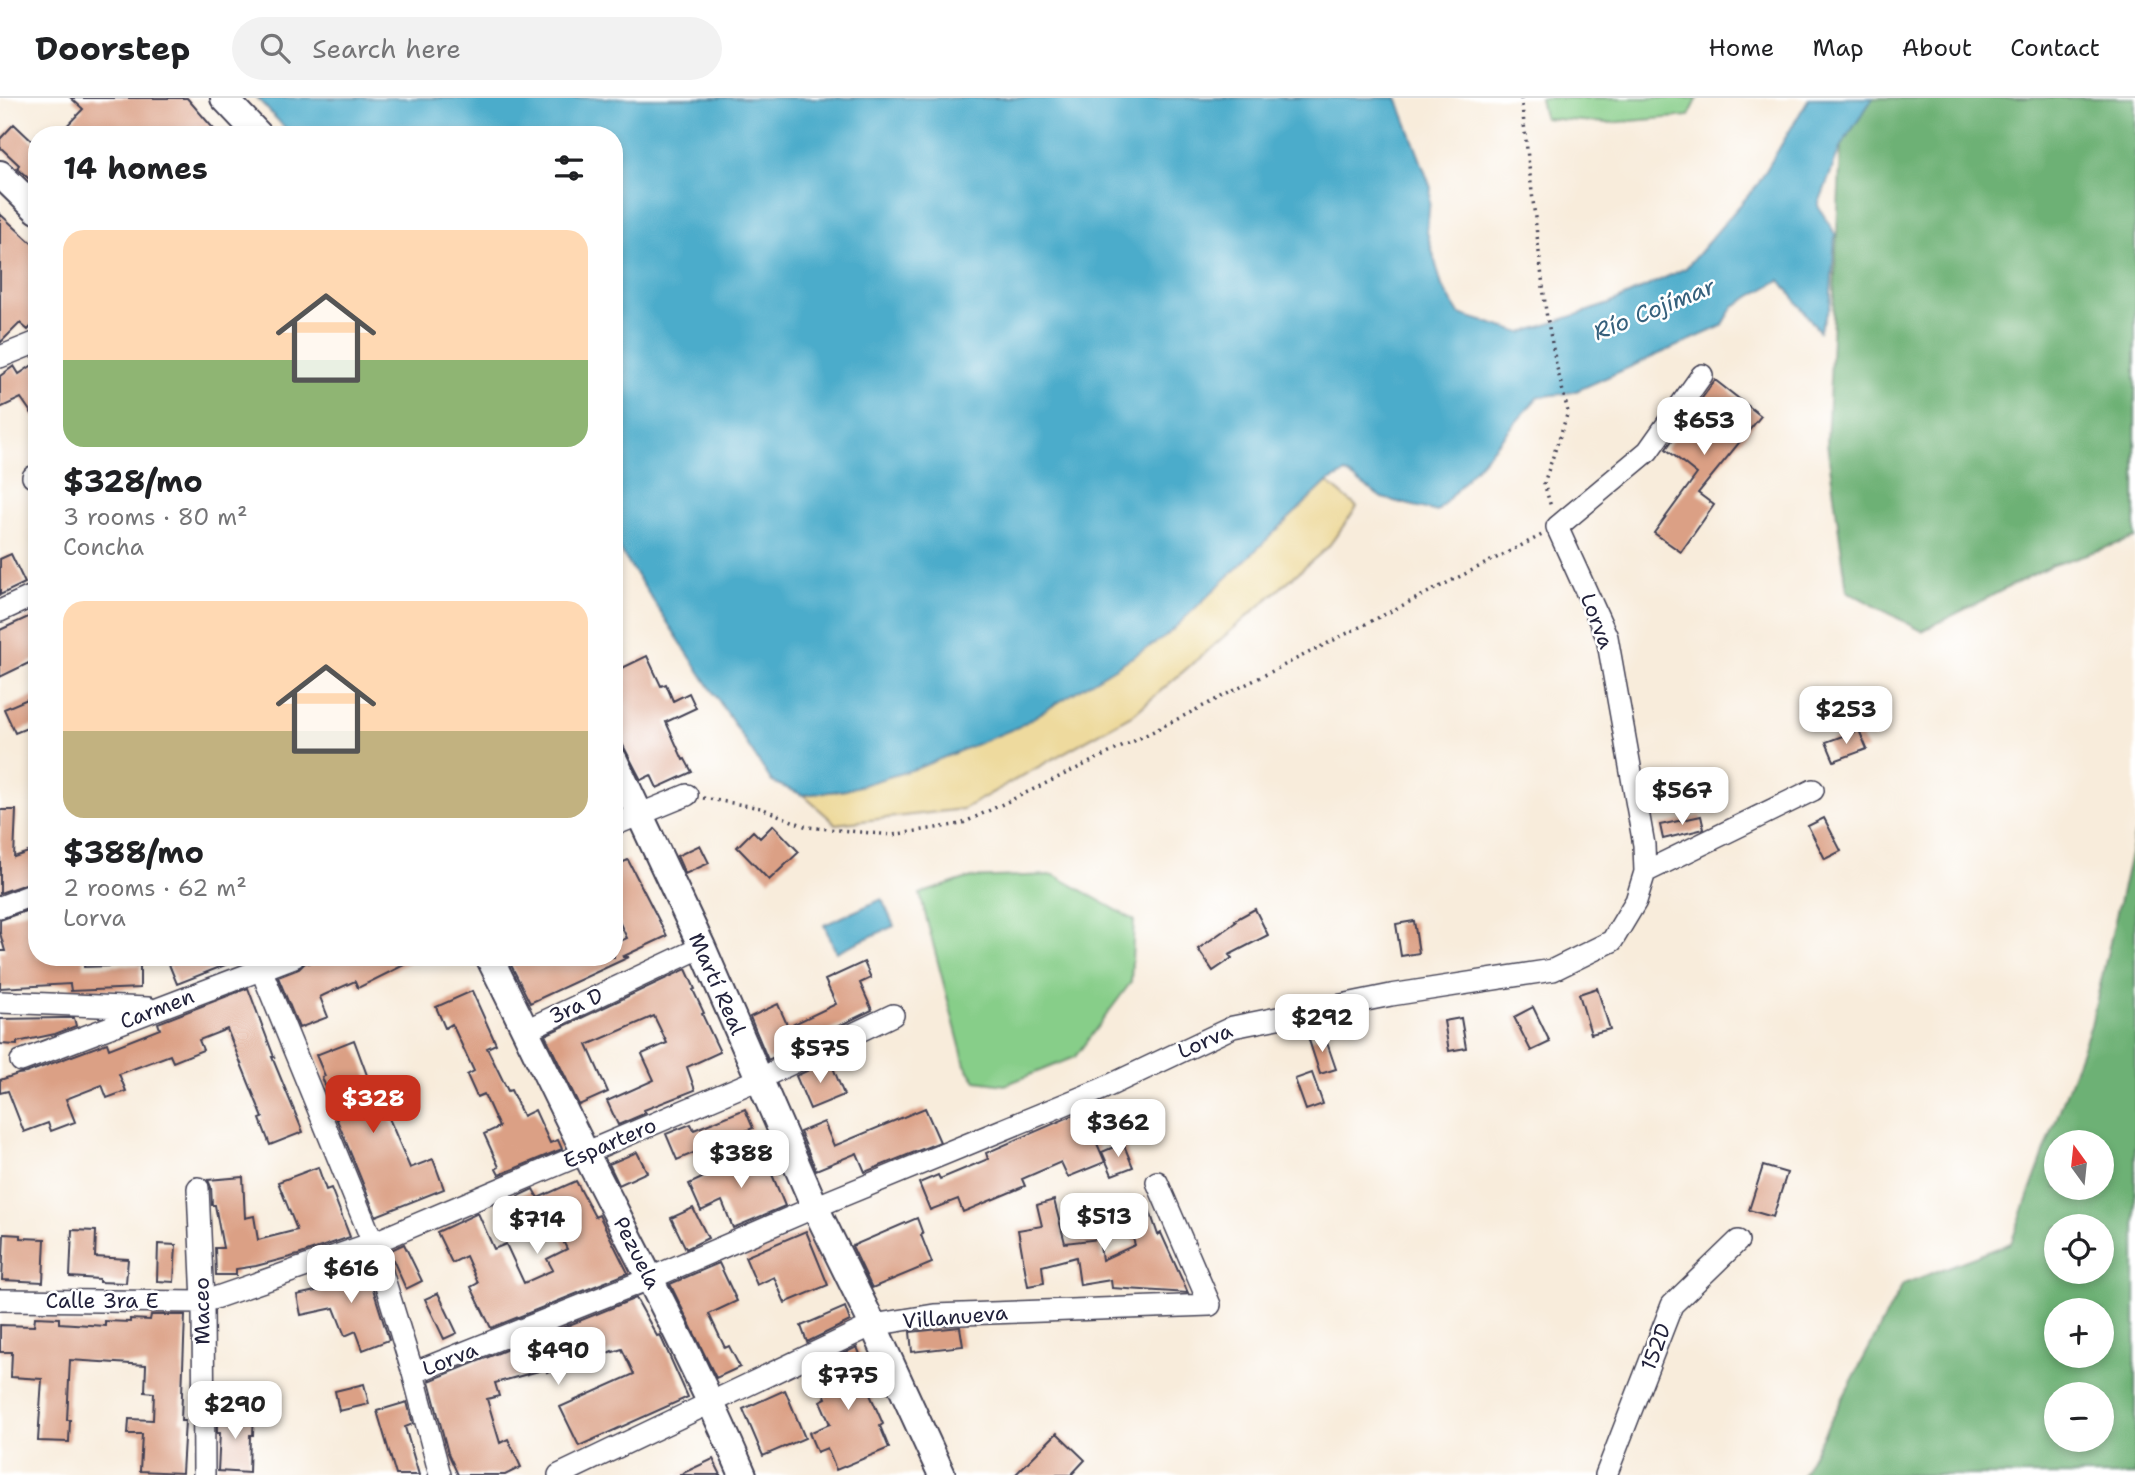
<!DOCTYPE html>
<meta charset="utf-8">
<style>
body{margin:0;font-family:"Shantell Sans",sans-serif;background:#f2f2f2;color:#202124;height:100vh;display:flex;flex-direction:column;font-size:26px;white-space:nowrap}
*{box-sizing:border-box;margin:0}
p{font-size:23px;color:#757577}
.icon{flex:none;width:38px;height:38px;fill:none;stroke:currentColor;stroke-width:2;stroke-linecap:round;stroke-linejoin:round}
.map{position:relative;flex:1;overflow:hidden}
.panel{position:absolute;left:28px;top:28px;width:595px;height:840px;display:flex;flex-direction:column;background:#fff;border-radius:28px;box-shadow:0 4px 10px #0003}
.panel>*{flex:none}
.needle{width:46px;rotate:345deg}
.controls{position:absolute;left:2044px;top:1032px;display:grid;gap:14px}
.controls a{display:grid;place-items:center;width:70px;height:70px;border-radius:50%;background:#fff;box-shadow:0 4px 10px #0003;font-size:35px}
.price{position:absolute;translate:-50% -60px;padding:0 16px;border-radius:14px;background:#fff;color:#222;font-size:23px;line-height:46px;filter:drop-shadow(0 2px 4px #0008)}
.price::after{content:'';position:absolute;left:50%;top:42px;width:21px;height:16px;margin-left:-10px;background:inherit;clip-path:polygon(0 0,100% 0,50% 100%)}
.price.selected{background:#c8321e;color:#fff}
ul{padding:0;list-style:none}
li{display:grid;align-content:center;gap:14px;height:371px;padding:0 35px}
li span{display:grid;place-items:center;height:217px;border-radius:21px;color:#555}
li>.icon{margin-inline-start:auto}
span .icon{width:126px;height:126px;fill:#fffc;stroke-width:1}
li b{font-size:30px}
h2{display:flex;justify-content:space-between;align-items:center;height:84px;padding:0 35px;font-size:30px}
header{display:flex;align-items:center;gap:42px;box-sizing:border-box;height:98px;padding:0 35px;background:#fff;border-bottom:2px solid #e0e0e0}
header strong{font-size:33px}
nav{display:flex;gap:38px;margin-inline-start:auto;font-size:24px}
.search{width:490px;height:63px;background:#f2f2f2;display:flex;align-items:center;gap:18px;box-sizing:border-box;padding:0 24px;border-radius:38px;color:#757577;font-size:26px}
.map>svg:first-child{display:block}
</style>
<header>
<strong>Doorstep</strong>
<div class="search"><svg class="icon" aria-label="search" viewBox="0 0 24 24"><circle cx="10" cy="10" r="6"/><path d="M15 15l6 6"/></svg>Search here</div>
<nav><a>Home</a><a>Map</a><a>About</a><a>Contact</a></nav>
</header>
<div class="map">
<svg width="2135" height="1377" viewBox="0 0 2135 1377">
<rect width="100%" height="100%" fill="#fff"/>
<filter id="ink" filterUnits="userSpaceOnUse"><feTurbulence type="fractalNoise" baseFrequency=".0143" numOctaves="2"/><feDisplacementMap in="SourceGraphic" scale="14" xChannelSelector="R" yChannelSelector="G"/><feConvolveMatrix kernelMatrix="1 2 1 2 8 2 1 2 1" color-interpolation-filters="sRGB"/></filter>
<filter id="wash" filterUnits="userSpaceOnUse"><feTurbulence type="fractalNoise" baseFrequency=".00686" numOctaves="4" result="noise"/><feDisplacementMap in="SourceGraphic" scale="28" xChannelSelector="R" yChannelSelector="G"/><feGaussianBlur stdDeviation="1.57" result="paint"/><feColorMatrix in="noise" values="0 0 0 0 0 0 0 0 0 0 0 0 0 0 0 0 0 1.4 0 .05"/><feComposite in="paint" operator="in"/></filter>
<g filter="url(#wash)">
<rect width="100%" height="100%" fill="#f8ecdb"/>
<path fill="#87ce89" stroke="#547862" stroke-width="2" d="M1540,0H1698L1689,18L1607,25L1544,20Z
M1054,777L1134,822L1131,884L1075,959L1005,987L976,983L965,967L920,796L968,780Z"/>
<path fill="#6db175" stroke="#486a58" stroke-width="2" fill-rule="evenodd" d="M1873,0H2135V440L2050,468L1922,533L1847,493L1827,345L1841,48Z
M2135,735V1377H1802L1903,1186L2011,1145L2091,927ZM2056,1045H2102V1090H2056ZM2056,1129H2102V1174H2056ZM2056,1213H2102V1258H2056ZM2056,1297H2102V1342H2056Z"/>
<path fill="#eeda9e" stroke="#887e6c" stroke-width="2" d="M1327,384L1357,409L1328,449L1135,615L963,711L836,726L803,697L846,692L1165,539Z"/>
<path fill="#4caccb" stroke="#376783" stroke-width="2" d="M257,0H1397L1431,90L1427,134L1442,188L1459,216L1522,235L1609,206L1686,170L1758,86L1809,0H1873L1841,48L1818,108L1835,136L1830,209L1819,233L1780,182L1734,208L1722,228L1574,294L1538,299L1437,414L1382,400L1346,375L1327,384L1165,539L1018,629L918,670L846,692L803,697L772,684L614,443V37H311L286,31Z
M882,801L894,828L836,854L824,827Z"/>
<g id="blocks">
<path fill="#dba085" d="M71,0H187L219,37H58L83,11Z
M14,26L37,48V88L17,70L19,67L0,49V41Z
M0,116L37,150V222L28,232L20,225L0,245Z
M37,264V323L21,300L0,310V278L14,268L19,276Z
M1715,282L1761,318L1698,395L1714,407L1681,454L1654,435L1697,376L1666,351Z
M11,456L25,485L0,497V461Z
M37,515V561L0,579V532Z
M647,558L661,588L666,586L673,603L689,595L696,610L666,624L683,662L685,661L692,674L657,690L651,677L641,682L614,630V574Z
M37,597V626L15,635L4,611Z
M1859,632L1867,651L1834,663L1826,644Z
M0,712H16L14,759L37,751V782L0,795Z
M1701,718L1704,731L1663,741L1660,727Z
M1824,720L1841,753L1825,761L1808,728Z
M773,727L799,754L769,782L737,749L753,733L760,740Z
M700,747L709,765L685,776L677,758Z
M628,762L667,838L622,859H629L530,905L507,859H614V846L627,840L614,813V768Z
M37,809V859L84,860V869L140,867V890L71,893L70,886L0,890V853H5L0,835V822Z
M1255,811L1268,837L1229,857L1232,860L1213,873L1198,851L1236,824L1235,822Z
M1414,823L1419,855L1401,858L1396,826Z
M166,859H243V860L177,886Z
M322,859H420L358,890L355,883L324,897L320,899L328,919L299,930L278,879L299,871L305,865L308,864L309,865Z
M864,864L871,880L860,885L872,912L768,962L750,919L778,906L788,929L836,906L825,882Z
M686,871L695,891L693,892L704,915L702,916L720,954L687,969L695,992L644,1012L646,1015L618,1027L607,1003L654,982L642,956L667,945L654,918L587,947L608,994L579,1007L545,937Z
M248,890L274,959H272L303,1034L270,1047L260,1021L263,1020L227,931L199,942L203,952L173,964L170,957L119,976L126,993L107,1000L102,987L66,1001L75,1024L51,1033L48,1025L24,1034L8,993L0,995V982L18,976L26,975L107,945L109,951L160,931L158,925Z
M1597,890L1610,931L1591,936L1579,896Z
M472,893L496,946L487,950L508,993L511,992L523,1018L535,1012L550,1045L558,1042L562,1051L499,1077L496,1071L499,1069L484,1036L499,1029L484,996L477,999L467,977L474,973L452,926L445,930L436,909Z
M1533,909L1550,944L1531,953L1514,919Z
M62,920H74L76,928L55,936L17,944V947L0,946V921Z
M1461,920L1466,950L1449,953L1444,923Z
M1324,936L1336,971L1320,976L1309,942Z
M354,942L374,996L378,994L410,1070L433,1061L444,1091L376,1118L333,1012L334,1011L322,979L325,978L316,957Z
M830,962L844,997L810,1011L796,978Z
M1312,975L1323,1006L1306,1012L1295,981Z
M925,1010L940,1044L865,1074L857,1055L816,1072L800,1034L824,1024L834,1048Z
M745,1011L753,1030L677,1062L666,1036L691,1026L694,1032Z
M1083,1013L1105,1064L1068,1079L1061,1064L1022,1081L1025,1088L963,1114L958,1101L930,1112L919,1085L938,1077L940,1081L988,1061L986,1055Z
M1123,1045L1133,1069L1112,1077L1102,1054Z
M762,1052L785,1108L733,1130L722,1103L701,1113L689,1086Z
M637,1054L647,1074L619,1087L609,1066Z
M1763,1068L1787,1075L1773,1119L1749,1112Z
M318,1069L326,1092L331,1090L350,1139L298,1157L256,1168L236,1171V1177H216L215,1150H223L215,1107H212L211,1089L208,1082L243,1079L245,1120L254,1118L258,1142L297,1132L278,1084Z
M576,1083L595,1119L599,1117L628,1175L491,1230L471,1189L478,1185L466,1158L452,1165L437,1134L478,1115L494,1151L506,1146L524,1185L553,1172L547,1161L567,1151L553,1123L534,1132L518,1098L533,1091L538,1100Z
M1145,1099L1158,1137L1161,1135L1188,1195L1112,1190L1111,1182L1080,1187L1076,1159L1042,1168L1044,1185L1028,1188L1018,1132L1042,1128L1037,1107L1054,1102L1065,1145L1099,1141L1102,1162L1135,1147L1122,1106Z
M693,1110L708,1140L686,1151L671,1120Z
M917,1120L923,1136L921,1137L932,1165L872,1190L852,1148Z
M72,1132L96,1133L95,1159L128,1161L126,1185L99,1184V1181L70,1179Z
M806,1133L828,1187L785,1205L774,1179L757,1187L745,1159Z
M4,1136L21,1137V1140L45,1141L43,1184L2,1182Z
M158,1146L176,1147L174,1184L157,1183Z
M404,1146L422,1183L406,1191L389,1153Z
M364,1162L389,1242L363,1252L356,1233L345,1238L334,1210L301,1217L297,1197L343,1187L337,1171Z
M719,1165L737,1203L709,1216L725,1250L729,1248L740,1269L716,1280L670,1186Z
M438,1195L457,1235L444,1241L425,1201Z
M636,1200L657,1238L660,1237L688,1299L579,1348L560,1309L634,1276L622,1251L613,1254L612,1253L581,1267L577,1260L547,1274L546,1271L495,1285L499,1298L487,1301L500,1345L508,1341L521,1369L505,1377H458L448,1355L429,1283L508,1251L533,1244L532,1242Z
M845,1209L850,1223L807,1244L801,1228Z
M151,1217H185L181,1323H185L182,1375L140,1373L142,1336H128L129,1321L153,1322L154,1295L145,1294L146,1267L70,1262L67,1322H70L69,1344L38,1343L42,1281L11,1279L12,1254H0V1227L34,1228L35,1219L59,1220V1225L105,1228V1223L130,1224V1221L150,1222Z
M960,1229L963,1248L912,1254L910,1234Z
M857,1249L867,1273L861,1276L883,1326L880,1328L889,1350L836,1372L827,1350L817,1354L809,1335L830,1326L820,1303L826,1300L815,1273L818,1271L817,1268Z
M364,1286L369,1306L339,1313L335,1293Z
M785,1292L805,1340L763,1358L743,1311Z
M407,1304L413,1326L405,1329L419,1377H396L377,1313Z
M217,1314L254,1316L253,1337H250L249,1375L218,1373L220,1335H217Z
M1057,1335L1085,1362L1071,1377H1015Z
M713,1361L721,1377H679Z"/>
</g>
</g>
<g filter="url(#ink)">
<use href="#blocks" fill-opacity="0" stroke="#424053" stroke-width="2"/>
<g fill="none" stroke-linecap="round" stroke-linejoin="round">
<g stroke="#424053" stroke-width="24">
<path id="minor" d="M0,259L37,244
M33,379L37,378
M0,513L37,496
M614,727L687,697
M1645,774L1813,692
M0,809L37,795
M256,859L373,1145L413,1275L440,1377
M0,904L148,910
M526,932L702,849
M21,963L294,859
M198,1090L203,1204L204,1377
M0,1202L203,1204L373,1145L759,981L893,917
M413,1275L651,1180L815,1109L1102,991L1233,929L1391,897L1553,872L1612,843L1636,803L1645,774L1644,747L1607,539L1557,429L1648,353L1702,277
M559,1377L873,1227L934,1217L1210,1207L1157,1084
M1606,1377L1672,1207L1738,1143"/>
</g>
<g stroke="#424053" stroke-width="30">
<path id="major" d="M224,0L259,37
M0,76L37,112
M614,662L702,849L815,1109L873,1227L942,1377
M489,859C522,924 553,991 586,1056C640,1162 696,1267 743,1377"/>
</g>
<path stroke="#424053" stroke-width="3.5" stroke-dasharray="2 5" stroke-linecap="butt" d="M1521,0L1546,214L1556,266L1568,314L1544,385L1551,409
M703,700L761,710L807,729L892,737L961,726L1132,644L1542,437"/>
<use href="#minor" stroke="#fff" stroke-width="21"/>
<use href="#major" stroke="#fff" stroke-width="26"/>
</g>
</g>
<g text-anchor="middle" stroke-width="5" stroke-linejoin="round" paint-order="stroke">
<g font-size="21" fill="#22223b" stroke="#fff">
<text transform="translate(1597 523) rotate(69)" y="7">Lorva</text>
<text transform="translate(717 886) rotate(66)" y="7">Martí Real</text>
<text transform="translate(576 908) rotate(-25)" y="7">3ra D</text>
<text transform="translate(157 911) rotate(-21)" y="7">Carmen</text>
<text transform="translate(1205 943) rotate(-24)" y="7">Lorva</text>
<text transform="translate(610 1045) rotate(-23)" y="7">Espartero</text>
<text transform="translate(637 1155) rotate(63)" y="7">Pezuela</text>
<text x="102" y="1210">Calle 3ra E</text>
<text transform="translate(202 1213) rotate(-91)" y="7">Maceo</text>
<text transform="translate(955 1219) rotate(-5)" y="7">Villanueva</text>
<text transform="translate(1656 1249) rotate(-69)" y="7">152D</text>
<text transform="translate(450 1261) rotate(-22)" y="7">Lorva</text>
</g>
<g font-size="23" font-style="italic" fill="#35607c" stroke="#fff">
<text transform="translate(1654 211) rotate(-22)" y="8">Río Cojímar</text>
</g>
</g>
</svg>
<div class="controls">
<a><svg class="needle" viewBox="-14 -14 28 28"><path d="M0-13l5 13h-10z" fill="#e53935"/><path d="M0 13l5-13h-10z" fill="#757577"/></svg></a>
<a><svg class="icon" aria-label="locate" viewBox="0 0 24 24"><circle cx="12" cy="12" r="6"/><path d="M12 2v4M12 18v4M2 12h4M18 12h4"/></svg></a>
<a>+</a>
<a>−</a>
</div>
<b class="price" style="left:1704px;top:359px">$653</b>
<b class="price" style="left:1846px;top:648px">$253</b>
<b class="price" style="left:1682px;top:729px">$567</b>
<b class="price" style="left:1322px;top:956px">$292</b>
<b class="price" style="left:820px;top:987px">$575</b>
<b class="price selected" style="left:373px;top:1037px">$328</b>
<b class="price" style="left:1118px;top:1061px">$362</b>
<b class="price" style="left:741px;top:1092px">$388</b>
<b class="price" style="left:1104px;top:1155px">$513</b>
<b class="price" style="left:537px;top:1158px">$714</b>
<b class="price" style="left:351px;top:1207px">$616</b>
<b class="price" style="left:558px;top:1289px">$490</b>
<b class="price" style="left:848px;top:1314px">$775</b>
<b class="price" style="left:235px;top:1343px">$290</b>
<section class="panel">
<h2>14 homes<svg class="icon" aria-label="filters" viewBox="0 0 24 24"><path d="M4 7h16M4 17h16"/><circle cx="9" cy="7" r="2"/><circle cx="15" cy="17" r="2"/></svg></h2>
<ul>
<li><span style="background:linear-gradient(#ffd9b3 60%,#8fb573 0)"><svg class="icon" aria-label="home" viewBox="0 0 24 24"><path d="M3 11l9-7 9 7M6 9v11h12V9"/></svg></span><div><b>$328/mo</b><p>3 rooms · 80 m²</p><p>Concha</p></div></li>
<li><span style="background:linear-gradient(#ffd9b3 60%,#c2b280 0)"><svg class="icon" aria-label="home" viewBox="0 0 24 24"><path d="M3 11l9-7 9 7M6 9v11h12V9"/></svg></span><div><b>$388/mo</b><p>2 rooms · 62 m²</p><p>Lorva</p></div></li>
</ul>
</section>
</div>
